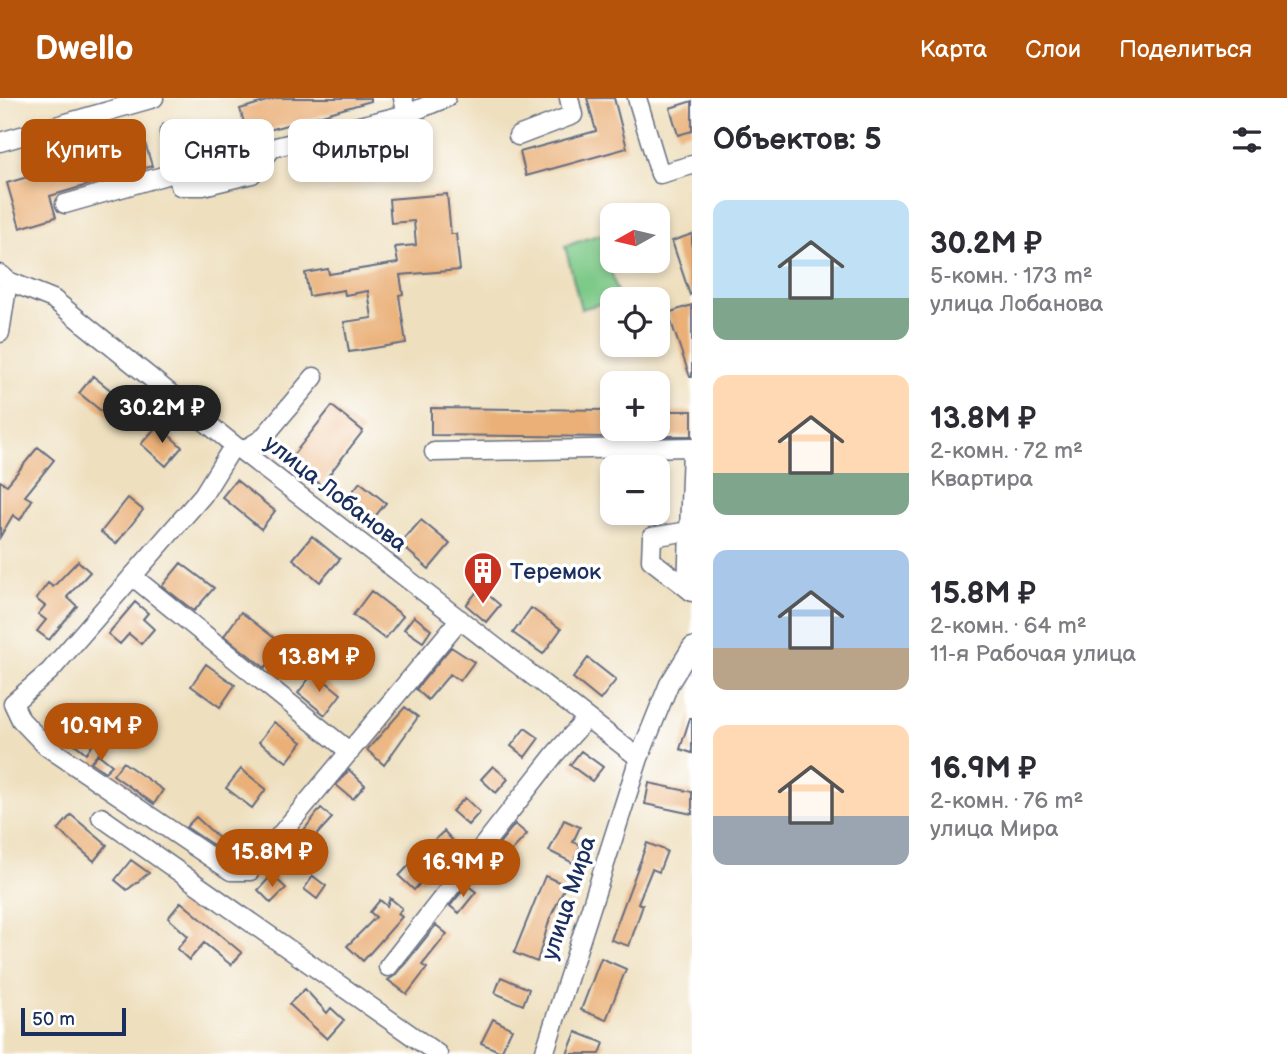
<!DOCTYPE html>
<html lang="ru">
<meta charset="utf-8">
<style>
body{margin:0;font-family:"Balsamiq Sans",sans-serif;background:#f7f7f7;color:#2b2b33;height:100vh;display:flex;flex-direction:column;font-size:26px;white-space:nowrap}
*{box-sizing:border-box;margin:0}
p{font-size:23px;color:#7c7c81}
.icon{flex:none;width:38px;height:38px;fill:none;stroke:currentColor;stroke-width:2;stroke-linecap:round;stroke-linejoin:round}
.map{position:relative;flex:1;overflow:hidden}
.panel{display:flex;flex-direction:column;background:#fff;width:595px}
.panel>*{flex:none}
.hud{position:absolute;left:21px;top:21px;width:565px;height:63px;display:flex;gap:14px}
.needle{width:46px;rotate:262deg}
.tools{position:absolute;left:600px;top:105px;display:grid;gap:14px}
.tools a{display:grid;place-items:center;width:70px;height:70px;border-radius:14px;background:#fff;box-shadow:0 4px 10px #0003;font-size:35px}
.scale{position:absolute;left:21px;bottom:18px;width:105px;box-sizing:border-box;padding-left:7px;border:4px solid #1b2f5e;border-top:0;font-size:19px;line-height:24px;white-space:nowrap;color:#1b2f5e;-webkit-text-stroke:5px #fff;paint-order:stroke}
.price{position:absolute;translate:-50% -60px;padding:0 16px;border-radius:24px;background:#b45309;color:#fff;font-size:23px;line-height:46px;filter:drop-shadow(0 2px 4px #0008)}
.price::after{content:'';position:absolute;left:50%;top:42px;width:21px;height:16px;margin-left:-10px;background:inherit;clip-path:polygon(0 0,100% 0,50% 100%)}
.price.on{background:#222;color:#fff}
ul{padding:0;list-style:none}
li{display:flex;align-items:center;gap:21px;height:175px;padding:0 21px}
li span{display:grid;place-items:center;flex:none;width:196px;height:140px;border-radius:14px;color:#555}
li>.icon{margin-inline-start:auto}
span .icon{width:84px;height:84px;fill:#fffc;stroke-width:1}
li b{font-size:30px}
h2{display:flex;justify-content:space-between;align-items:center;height:84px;padding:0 21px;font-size:30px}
.chip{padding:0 24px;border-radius:14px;background:#fff;box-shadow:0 4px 10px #0003;font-size:24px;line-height:63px}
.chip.on{background:#b45309;color:#fff}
header{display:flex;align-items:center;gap:42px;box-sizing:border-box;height:98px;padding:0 35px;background:#b45309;color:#fff}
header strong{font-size:33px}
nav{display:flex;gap:38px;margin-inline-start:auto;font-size:24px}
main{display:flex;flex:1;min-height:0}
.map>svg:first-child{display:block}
</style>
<header>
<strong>Dwello</strong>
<nav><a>Карта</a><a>Слои</a><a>Поделиться</a></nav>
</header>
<main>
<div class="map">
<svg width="692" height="956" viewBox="0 0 692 956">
<rect width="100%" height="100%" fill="#fff"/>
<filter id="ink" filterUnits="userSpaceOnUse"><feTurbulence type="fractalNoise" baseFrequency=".0143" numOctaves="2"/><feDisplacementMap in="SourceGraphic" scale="14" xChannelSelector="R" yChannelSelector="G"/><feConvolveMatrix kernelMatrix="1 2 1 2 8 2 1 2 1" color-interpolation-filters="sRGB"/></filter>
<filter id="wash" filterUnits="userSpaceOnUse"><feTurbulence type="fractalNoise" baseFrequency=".00686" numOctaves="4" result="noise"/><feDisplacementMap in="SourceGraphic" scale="28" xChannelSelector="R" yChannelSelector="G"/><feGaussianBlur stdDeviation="1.57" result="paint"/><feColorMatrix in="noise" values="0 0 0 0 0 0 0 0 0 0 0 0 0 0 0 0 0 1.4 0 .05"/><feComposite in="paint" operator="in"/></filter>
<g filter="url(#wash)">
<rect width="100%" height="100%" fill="#eedfbe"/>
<path fill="#7dc987" stroke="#4c7c72" stroke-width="2" d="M601,136L619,201L581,211L565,148Z"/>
<g id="blocks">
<path fill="#eab078" d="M277,0H371V3L248,38L240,11Z
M587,0H614L627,50L526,78L520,54L596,33Z
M692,3V33L678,37L670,10Z
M387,36L392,59L372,63L367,40Z
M246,41L250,60L245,66L195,77L190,52Z
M145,45L152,68L50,98L56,119L20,130L7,85Z
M447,96L451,136H456L460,172L400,177L403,196L399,197L406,245L349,254L344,224L372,220L368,193L345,197L344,192L309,198L305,175L328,171L329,176L398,165L395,149L416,147L414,123L391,125L389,101Z
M692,136V196L690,197L672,143Z
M692,207V279H690L668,215Z
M93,278L129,307L115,324L79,295Z
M332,308L363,333L321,387L290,361Z
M431,310L612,312V339L431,337Z
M658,313H692V338H658Z
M158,327L182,349L166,368L141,346Z
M38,349L54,362L25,398L32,402L20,422L13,417L0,439V383L7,387Z
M236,382L275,413L261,431L222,399Z
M360,384L386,405L368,427L343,406Z
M128,400L143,412L116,446L101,434Z
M421,422L450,446L429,471L400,446Z
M312,438L340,461L320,484L293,461Z
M78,463L90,474L67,499L77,508L49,542L37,533L46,522L38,516L45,508L36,501L48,485L53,489Z
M181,465L214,490L194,513L162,488Z
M480,490L500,507L486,524L466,507Z
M371,493L403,518L385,541L353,517Z
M135,504L148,515L143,521L154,531L141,546L129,536L120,546L108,536Z
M531,510L561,531L543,556L513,535Z
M241,514L282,546L265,570L224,538Z
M414,518L431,532L423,544L404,531Z
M451,549L474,564L460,583L450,576L428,602L416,591Z
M588,560L616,582L600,602L573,580Z
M206,566L235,587L220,609L191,588Z
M314,574L341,596L325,617L298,595Z
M405,609L418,619L384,667L367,652Z
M67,615L98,640L86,655L55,630Z
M690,620H692V655L680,651Z
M274,624L302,644L287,664L259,644Z
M525,630L539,640L525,659L511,648Z
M581,653L603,669L592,683L570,667Z
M98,656L112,667L105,674L91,664Z
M123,664L163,692L154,706L113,677Z
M493,668L508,681L496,695L481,681Z
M241,671L266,691L252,710L226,690Z
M349,672L365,687L353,701L336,687Z
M649,685L692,694V716L645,706Z
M465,700L480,714L468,727L452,713Z
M321,710L332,720L310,744L312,745L297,764L286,755Z
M71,717L107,747L94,763L58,732Z
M196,719L222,743L216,749L186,729Z
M564,722L580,729L573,744L581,747L573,765L549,753Z
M515,726L527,736L509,756L498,747Z
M444,733L454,744L439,758L429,747Z
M647,745L667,753L659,774L652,771L638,805L643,807L629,848L611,842Z
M131,762L149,775L127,792L115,782Z
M411,765L426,779L414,792L399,778Z
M272,777L286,790L271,805L258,792Z
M313,778L326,788L317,801L304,791Z
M545,778L566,787L550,820L537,864L514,855Z
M467,787L476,794L459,815L450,808Z
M390,800L402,810L398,816L402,819L363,863L347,848L376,819L370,814L380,802L387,808Z
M181,804L242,855L231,867L204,845L189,862L177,851L188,838L168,820Z
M436,827L447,836L422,867L427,870L407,896L388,882L397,876Z
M601,860L626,871L606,922L581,912Z
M501,879L529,891L523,907L495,895Z
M305,891L327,915L331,910L344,922L327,941L289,906Z
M493,921L512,931L501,954L481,945Z
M576,934L604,945L600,956H567Z"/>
</g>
</g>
<g filter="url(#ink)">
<use href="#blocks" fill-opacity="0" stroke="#656d80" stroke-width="2"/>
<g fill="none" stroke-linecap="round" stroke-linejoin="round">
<g stroke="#656d80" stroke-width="21">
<path id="minor" d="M403,0L407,16L446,0
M637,0L660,76L692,67
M169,34L180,88H203L252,76L272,50L407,16
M518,38L573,17L569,0
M0,44L154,0
M65,106L177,74
M0,176L8,183L53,201L234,347L639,660
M0,235L8,183
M234,347L203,397L50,573L13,605L21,622L46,648L231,773H250L460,521
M692,351L687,490L692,494
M242,353L262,341L314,279
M434,354L692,349
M132,478L350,654
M687,490L651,462L652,439L689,433
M101,719L438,956
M388,869L555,656L587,620
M544,956L639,660L669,586L692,549"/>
</g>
<use href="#minor" stroke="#fff" stroke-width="18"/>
</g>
</g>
<defs>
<g id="building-pin" transform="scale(2.0125)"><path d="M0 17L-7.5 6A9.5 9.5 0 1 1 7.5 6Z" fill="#c8321e" stroke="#fff"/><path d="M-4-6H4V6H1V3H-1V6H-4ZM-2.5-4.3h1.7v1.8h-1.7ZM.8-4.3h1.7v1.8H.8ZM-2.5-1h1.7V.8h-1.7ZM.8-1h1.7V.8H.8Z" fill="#fff"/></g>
</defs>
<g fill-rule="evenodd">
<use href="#building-pin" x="483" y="473"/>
</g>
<g text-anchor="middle" stroke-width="7" stroke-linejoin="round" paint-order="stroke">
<g font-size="23" fill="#1b2f5e" stroke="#fff">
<text transform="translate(336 395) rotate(38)" y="8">улица Лобанова</text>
<text transform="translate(568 800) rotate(-72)" y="8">улица Мира</text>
</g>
<g font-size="23" fill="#1b2f5e" stroke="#fff" text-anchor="start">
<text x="510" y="481">Теремок</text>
</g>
</g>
</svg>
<div class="tools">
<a><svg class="needle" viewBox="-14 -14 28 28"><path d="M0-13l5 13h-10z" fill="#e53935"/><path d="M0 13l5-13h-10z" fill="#7c7c81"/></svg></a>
<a><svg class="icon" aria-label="locate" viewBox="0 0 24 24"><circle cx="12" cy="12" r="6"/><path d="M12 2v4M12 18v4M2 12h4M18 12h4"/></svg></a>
<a>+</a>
<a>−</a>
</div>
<div class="scale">50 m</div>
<b class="price on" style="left:162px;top:347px">30.2M ₽</b>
<b class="price" style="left:319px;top:596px">13.8M ₽</b>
<b class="price" style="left:101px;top:665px">10.9M ₽</b>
<b class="price" style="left:272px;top:791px">15.8M ₽</b>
<b class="price" style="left:463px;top:801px">16.9M ₽</b>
<div class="hud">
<a class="chip on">Купить</a>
<a class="chip">Снять</a>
<a class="chip">Фильтры</a>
</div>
</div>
<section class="panel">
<h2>Объектов: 5<svg class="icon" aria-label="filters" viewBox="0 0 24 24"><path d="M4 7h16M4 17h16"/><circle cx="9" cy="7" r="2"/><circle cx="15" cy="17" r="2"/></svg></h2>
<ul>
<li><span style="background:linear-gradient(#bfe0f5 70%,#7fa58c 0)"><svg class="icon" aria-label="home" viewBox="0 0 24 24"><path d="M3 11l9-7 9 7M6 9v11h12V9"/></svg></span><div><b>30.2M ₽</b><p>5-комн. · 173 m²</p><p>улица Лобанова</p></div></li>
<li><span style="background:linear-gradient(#ffd9b3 70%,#7fa58c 0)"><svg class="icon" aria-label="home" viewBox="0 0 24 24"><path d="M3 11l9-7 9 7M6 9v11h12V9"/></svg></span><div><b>13.8M ₽</b><p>2-комн. · 72 m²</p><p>Квартира</p></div></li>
<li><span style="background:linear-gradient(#a9c7e8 70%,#b9a48a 0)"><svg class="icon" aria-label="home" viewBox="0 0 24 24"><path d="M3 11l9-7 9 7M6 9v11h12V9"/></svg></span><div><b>15.8M ₽</b><p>2-комн. · 64 m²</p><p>11-я Рабочая улица</p></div></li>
<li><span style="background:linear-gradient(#ffd9b3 65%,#9aa5b1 0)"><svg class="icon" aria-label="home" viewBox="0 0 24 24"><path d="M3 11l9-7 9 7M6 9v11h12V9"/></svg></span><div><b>16.9M ₽</b><p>2-комн. · 76 m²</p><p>улица Мира</p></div></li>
</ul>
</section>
</main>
